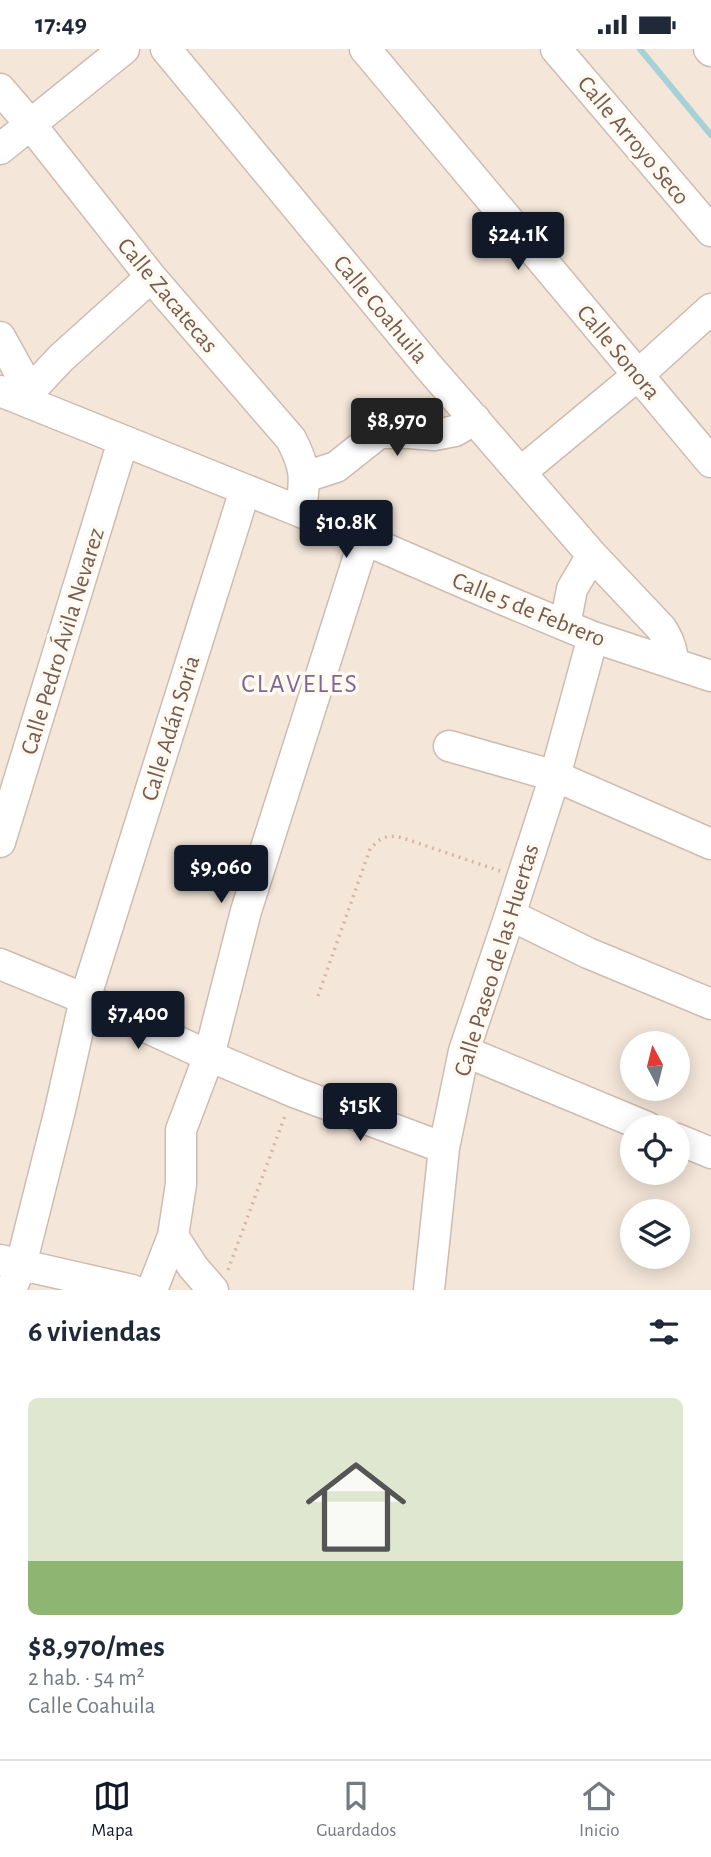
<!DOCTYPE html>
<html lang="es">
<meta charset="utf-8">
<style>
body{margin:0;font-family:"Alegreya Sans",sans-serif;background:#f6f6f7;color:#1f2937;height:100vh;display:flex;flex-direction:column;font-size:26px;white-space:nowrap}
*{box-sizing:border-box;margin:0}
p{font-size:23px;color:#747a83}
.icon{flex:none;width:38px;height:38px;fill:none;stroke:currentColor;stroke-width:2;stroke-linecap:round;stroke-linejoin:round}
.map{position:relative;height:1241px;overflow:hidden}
.side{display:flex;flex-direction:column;background:#fff;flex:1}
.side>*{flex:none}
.needle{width:46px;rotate:353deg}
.controls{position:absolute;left:620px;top:982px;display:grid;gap:14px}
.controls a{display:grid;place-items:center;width:70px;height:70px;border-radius:50%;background:#fff;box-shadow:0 4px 18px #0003;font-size:35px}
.price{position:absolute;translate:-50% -60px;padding:0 16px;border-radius:7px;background:#111827;color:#fff;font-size:23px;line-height:46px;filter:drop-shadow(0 2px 4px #0008)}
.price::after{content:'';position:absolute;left:50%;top:42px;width:21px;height:16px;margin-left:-10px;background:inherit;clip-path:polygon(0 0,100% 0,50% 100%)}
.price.active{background:#222;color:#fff}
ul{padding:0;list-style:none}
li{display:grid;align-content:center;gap:14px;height:371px;padding:0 28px}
li span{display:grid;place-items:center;height:217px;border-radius:10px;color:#555}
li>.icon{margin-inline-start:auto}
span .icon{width:126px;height:126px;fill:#fffc;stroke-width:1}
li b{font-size:30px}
h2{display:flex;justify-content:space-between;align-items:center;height:84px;padding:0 28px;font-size:30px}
.status{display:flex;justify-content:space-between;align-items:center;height:49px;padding:0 35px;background:#fff;direction:ltr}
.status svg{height:19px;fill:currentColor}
.tab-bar{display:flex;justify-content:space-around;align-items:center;height:98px;border-top:2px solid #e0e1e3;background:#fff;font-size:19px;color:#747a83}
.tab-bar a{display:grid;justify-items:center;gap:4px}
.tab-bar .active{color:#111827}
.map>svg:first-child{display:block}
</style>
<div class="status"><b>17:49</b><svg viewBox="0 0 49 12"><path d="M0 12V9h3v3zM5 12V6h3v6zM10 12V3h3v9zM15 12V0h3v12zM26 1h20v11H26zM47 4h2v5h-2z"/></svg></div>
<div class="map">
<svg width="711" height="1241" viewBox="0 0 711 1241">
<rect width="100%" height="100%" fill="#fcf5ea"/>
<path fill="#f4e6d9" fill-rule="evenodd" d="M0,0H711V1241H0ZM632,994H677V1040H632ZM632,1078H677V1124H632ZM632,1162H677V1208H632Z"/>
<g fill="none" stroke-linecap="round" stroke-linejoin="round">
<path stroke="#a5d1d7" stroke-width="6" d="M640,0L711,86"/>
<g stroke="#cebcb0" stroke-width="33">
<path id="minor" d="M166,0L428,317L592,506L661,579C669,591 672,600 673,614
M365,0L711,413
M556,0L711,182
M709,0L711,2
M0,40L31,76L151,228L291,390C307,421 305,429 301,463
M0,100L124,0
M0,288L30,342L28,353
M0,342L301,463L476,539L593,588L711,627
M30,342L61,309L151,228
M521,423L638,326L711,260
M305,428L336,418L379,384H410L434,386L455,382L475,370
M565,576L572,540L592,506
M449,697L555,727L711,795
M0,793L123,392
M510,866L588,904L711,955
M0,915L85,950L209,1007L294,1043L444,1099
M464,1002L647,1078
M677,1090L711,1104
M173,1187L193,1218L213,1241
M0,1211L132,1241
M11,1241L21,1216L60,1061L85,950L245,441
M152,1241L173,1187L181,1135V1081L209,1007L246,862L364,491
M429,1241L444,1099L464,1002L510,866L555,727L593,588"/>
</g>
<path stroke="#d6b7a5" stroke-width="3.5" stroke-dasharray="2 5" stroke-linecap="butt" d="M318,947L370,800C381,788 387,785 403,789L500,822
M228,1221L286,1064"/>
<use href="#minor" stroke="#fff" stroke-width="30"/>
</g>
<g text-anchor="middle" stroke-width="7" stroke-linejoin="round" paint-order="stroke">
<g font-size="24" fill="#775b4e" stroke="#fef9f1">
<text transform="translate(634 91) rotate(50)" y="8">Calle Arroyo Seco</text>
<text transform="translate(168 246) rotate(50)" y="8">Calle Zacatecas</text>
<text transform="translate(381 260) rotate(50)" y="8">Calle Coahuila</text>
<text transform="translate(619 303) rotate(50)" y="8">Calle Sonora</text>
<text transform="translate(529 560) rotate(22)" y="8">Calle 5 de Febrero</text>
<text transform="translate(62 592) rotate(-73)" y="8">Calle Pedro Ávila Nevarez</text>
<text transform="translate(170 679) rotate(-73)" y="8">Calle Adán Soria</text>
<text transform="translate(496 911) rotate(-73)" y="8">Calle Paseo de las Huertas</text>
</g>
<g font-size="26" letter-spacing="2" fill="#826692" stroke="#fef9f1">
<text x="300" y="643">CLAVELES</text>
</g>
</g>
</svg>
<div class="controls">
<a><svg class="needle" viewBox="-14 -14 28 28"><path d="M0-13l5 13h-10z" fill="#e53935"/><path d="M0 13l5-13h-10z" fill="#747a83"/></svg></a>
<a><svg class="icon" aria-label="locate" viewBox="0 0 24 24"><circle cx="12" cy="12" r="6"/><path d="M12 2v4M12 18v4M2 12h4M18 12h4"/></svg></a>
<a><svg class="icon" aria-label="layers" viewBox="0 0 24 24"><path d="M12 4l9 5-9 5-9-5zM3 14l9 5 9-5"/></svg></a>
</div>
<b class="price" style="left:518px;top:223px">$24.1K</b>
<b class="price active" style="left:397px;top:409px">$8,970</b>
<b class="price" style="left:346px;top:511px">$10.8K</b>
<b class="price" style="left:221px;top:856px">$9,060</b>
<b class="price" style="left:138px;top:1002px">$7,400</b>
<b class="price" style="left:360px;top:1094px">$15K</b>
</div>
<section class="side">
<h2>6 viviendas<svg class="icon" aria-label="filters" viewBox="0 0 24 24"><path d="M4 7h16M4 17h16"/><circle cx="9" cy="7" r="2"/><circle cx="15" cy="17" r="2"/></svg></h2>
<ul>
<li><span style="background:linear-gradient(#dfe7d0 75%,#8fb573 0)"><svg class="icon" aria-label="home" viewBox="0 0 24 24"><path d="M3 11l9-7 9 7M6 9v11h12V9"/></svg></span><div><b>$8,970/mes</b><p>2 hab. · 54 m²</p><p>Calle Coahuila</p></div></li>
</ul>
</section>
<nav class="tab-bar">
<a class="active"><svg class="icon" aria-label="map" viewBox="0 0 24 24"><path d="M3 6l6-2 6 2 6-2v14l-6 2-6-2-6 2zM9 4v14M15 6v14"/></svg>Mapa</a>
<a><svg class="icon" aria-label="saved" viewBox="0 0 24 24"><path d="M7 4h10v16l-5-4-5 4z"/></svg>Guardados</a>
<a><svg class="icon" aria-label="home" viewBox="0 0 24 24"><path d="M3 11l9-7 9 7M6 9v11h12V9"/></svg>Inicio</a>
</nav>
